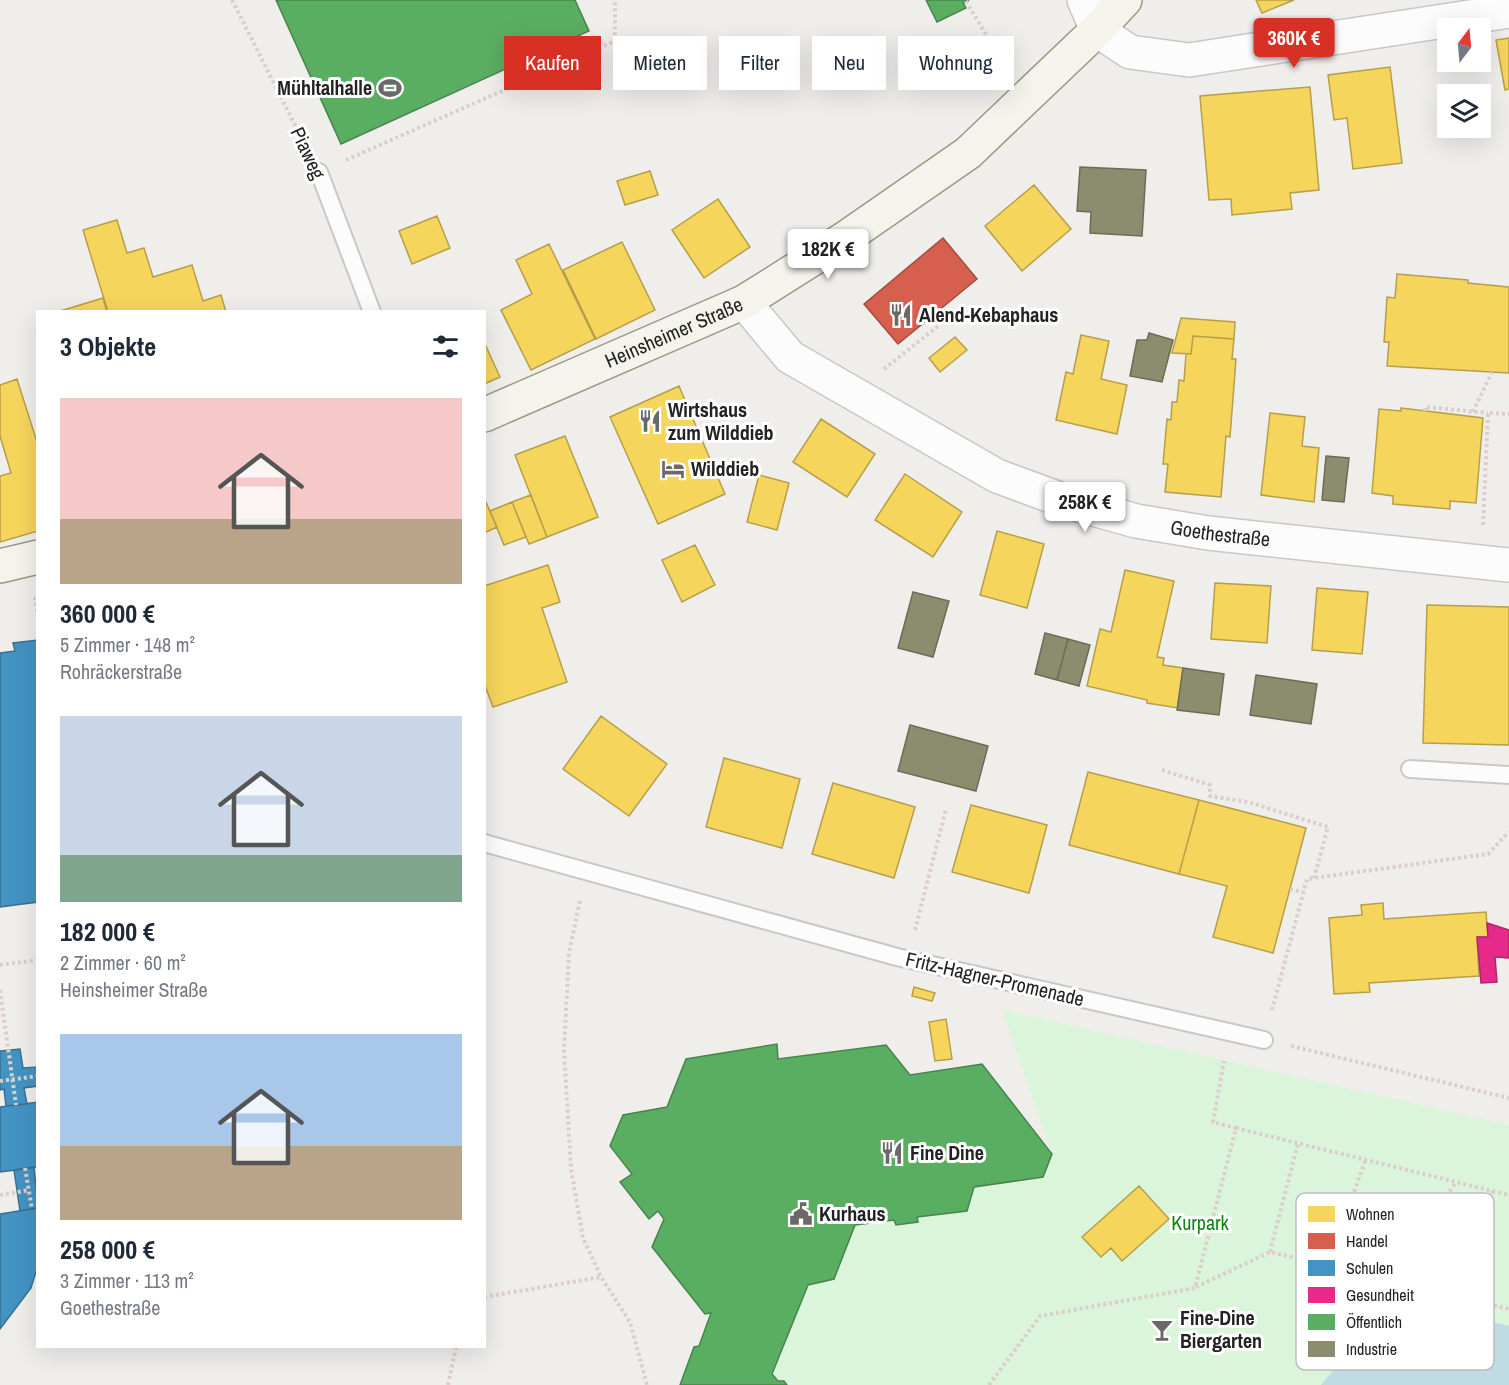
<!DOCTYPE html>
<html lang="de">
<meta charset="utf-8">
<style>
body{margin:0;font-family:"Archivo Narrow",sans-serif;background:#f6f6f7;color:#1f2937;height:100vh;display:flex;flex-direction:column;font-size:22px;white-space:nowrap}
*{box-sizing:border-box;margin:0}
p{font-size:20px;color:#747a83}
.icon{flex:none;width:33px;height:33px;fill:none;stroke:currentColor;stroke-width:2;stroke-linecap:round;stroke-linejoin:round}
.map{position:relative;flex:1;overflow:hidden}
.details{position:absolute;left:36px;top:310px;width:450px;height:1038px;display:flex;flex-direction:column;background:#fff;border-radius:0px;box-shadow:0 6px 24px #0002}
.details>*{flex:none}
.top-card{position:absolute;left:504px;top:36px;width:570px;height:54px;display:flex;gap:12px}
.needle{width:39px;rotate:16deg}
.fabs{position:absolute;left:1437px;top:18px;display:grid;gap:12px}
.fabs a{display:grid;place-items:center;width:54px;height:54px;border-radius:0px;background:#fff;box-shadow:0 6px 24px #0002;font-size:30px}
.price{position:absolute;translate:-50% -51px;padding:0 14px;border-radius:6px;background:#fff;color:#222;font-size:20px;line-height:39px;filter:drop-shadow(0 2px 3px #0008)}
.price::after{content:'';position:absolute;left:50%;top:36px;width:18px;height:14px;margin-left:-9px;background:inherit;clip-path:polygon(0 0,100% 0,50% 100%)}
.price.current{background:#d93025;color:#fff}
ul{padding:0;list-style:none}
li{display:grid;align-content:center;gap:12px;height:318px;padding:0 24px}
li span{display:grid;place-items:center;height:186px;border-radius:0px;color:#555}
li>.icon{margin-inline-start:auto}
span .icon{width:108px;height:108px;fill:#fffc;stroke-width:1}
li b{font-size:26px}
h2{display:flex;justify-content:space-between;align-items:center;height:72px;padding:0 24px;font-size:26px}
.chip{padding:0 21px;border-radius:0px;background:#fff;box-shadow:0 6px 24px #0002;font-size:21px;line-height:54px}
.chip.current{background:#d93025;color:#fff}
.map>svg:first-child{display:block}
</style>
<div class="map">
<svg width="1509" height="1385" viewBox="0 0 1509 1385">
<rect width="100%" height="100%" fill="#f0eeeb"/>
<path fill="#daf5da" d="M1002,1010L1509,1125V1385H787L784,1381H778L772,1374L808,1285L834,1279L855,1225L894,1220L896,1225L918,1222L917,1217L966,1211L974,1187L1043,1177L1052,1154Z"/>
<path fill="#bfdbe3" d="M1394,1297L1509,1326V1385H1321Z"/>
<path fill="#f6d55c" stroke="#b69f4b" stroke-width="1.5" d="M1256,0H1294L1262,13Z
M1509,38V89L1505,90L1496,40Z
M1390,67L1402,163L1353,169L1347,118L1334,120L1328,75Z
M1310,87L1319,190L1290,193L1292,209L1232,215L1231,199L1209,200L1200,96Z
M650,171L658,195L625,205L617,181Z
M1034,185L1071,229L1022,271L985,226Z
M718,199L750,247L704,278L672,230Z
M437,216L450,248L412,264L399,231Z
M117,220L127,253L144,248L153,277L192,265L203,301L221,295L226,312H108L83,230Z
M622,242L655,310L596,339L563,270Z
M549,244L595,339L531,370L501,310L532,294L516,260Z
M1397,274L1468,280V283L1509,287V373L1387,366L1389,342H1384L1387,297L1395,298Z
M103,298L107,312H57Z
M1181,318L1235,322L1234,339L1193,336L1191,354L1172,353Z
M1081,335L1109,341L1101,379L1127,385L1117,434L1056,420L1066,372L1073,374Z
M1193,336L1234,339L1232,359H1236L1230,437L1226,436L1221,497L1165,492L1168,464H1163L1167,419L1171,420L1172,402H1177L1179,380L1184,381L1186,354H1191Z
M955,337L967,350L940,372L929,358Z
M484,342L500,377L484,384Z
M17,379L38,445V531L0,542V476L11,473L0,436V385Z
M679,386L725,494L658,524L610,417Z
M1401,408L1483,418L1476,503L1450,501V509L1393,504V496L1372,493L1379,409L1401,411Z
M1270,413L1305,417L1302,446L1319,448L1314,502L1261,495Z
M821,419L875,454L847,497L793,462Z
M565,436L598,517L547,537L515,455Z
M905,474L962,512L933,557L875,520Z
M759,475L789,483L777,530L747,522Z
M531,495L547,537L529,544L512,502Z
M484,498L497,527L484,533Z
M512,502L526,537L504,545L490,511Z
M997,531L1044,544L1027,608L980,595Z
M695,545L715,585L682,602L662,560Z
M548,565L560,602L542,608L567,682L493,707L484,683V586Z
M1125,570L1174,581L1157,657L1164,658L1163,665L1183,668L1178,708L1147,703V700L1087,686L1100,629L1111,632Z
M1215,583L1271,586L1267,643L1211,639Z
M1317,588L1368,592L1362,654L1312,650Z
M1427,605L1509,607V745L1423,743Z
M601,716L667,764L629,816L563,769Z
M724,758L800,779L782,848L706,827Z
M1088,772L1199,800L1179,874L1069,845Z
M833,783L915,807L894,878L812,854Z
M1199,800L1306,828L1273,953L1213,937L1227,886L1179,874Z
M971,805L1047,825L1029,893L952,872Z
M1383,903L1384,919L1486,912L1488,937H1477L1479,976L1369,983L1370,992L1334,994L1329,918L1362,915L1361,905Z
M914,987L935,993L932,1001L912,996Z
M946,1019L952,1059L935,1061L929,1022Z
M1139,1186L1169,1219L1122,1261L1111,1248L1101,1257L1082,1237Z"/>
<path fill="#d6604d" stroke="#a04d40" stroke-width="1.5" d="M943,238L977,279L898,344L864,304Z"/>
<path fill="#4393c3" stroke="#397193" stroke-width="1.5" d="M38,640V902L0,907V653L15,651L13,643Z
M20,1049L23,1068L38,1067V1086L24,1088L27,1104L6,1106L4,1089L0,1090V1051Z
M38,1102V1167L0,1172V1107Z
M34,1167L38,1208L20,1211L14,1170Z
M38,1208V1265L31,1288L0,1329V1214Z"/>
<path fill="#e7298a" stroke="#ac276b" stroke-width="1.5" d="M1487,923L1509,930V958L1495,957L1497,982L1481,983L1477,937H1488Z"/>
<path fill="#5aae61" stroke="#49844e" stroke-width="1.5" d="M276,0H575L589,31L341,144Z
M926,0H969L963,3L966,8L937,22Z
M777,1044L778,1059L886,1045L910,1075L982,1064L1052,1154L1043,1177L974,1187L967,1211L917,1217L918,1222L896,1225L894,1220L855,1225L834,1279L808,1285L772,1374L778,1381H784L787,1385H680L694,1347L699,1346L711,1313L705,1314L652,1247L664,1219L658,1211L649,1219L620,1182L632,1174L610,1146L623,1115L667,1107L686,1059Z"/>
<path fill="#8c8c6e" stroke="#6c6c57" stroke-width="1.5" d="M1080,167L1146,170L1142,236L1090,233L1091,212L1077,211Z
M1149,333L1173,340L1162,382L1130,376L1137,340H1147Z
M1326,456L1349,458L1344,502L1322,500Z
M913,592L949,601L933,657L898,648Z
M1045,633L1068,639L1057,680L1035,674Z
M1068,639L1090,645L1079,686L1057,680Z
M1183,668L1224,674L1219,715L1177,710Z
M1256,675L1317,684L1311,724L1250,715Z
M910,725L988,746L976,791L898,771Z"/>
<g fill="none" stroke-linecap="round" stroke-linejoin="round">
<g stroke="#c9c8c7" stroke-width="20">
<path id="lane" d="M319,172L372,312
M1410,769L1509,775
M484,843L897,957L1264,1040"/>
</g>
<g stroke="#c9c8c7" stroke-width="36">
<g id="street">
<path d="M1084,0L1097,30L1130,52L1189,60L1509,11"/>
<path id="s1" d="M744,302L790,357L997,476L1065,501L1136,521L1208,533L1509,565"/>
</g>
</g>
<g stroke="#999a82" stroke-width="36">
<g id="secondary">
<path id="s2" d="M484,415L744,302L844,239L968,153L1097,30L1125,0"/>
<path d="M0,566L38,557"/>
</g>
</g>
<path stroke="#dccecd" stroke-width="4" stroke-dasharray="3 3" stroke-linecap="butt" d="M232,0L306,147
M966,1L1004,65
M346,160L615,41V0
M884,369L946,320
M1425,411V407L1488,413
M1473,412L1492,372
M1483,525L1488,413L1509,414
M35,597L38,617
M1162,770L1210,785V796L1248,802L1328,827L1314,878
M1290,889L1303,892
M580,901L569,952L564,1051L571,1169L583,1238L601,1277L630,1322L647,1385
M915,930L946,809
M0,965L38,960
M0,990L16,1105
M1272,1010L1307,879L1488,854L1509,832
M1291,1046L1509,1098
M0,1081L38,1076
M1236,1128L1509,1195
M25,1168L32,1209
M0,1195L29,1190
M1270,1252L1298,1143
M1327,1265L1366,1159
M1388,1280L1456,1182
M1196,1287L1270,1252L1509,1309
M484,1297L601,1277
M1460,1297L1493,1191
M448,1385L456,1347
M989,1385L1040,1316L1195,1288L1236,1128L1213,1122L1224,1061"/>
<use href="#lane" stroke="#fdfcfc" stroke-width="16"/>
<use href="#street" stroke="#fdfcfc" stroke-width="33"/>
<use href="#secondary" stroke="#f4f4ed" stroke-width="33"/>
</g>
<defs>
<g id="stadium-bare" transform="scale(1.8)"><path d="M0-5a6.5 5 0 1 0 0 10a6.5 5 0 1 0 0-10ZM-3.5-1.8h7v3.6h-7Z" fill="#6a6968" stroke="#fff" stroke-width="2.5" paint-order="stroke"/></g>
<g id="restaurant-bare" transform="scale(1.8)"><path d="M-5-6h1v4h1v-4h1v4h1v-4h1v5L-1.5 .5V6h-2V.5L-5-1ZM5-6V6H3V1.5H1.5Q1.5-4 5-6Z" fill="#6a6968" stroke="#fff" stroke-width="2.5" paint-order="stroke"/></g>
<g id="hotel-bare" transform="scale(1.8)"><path d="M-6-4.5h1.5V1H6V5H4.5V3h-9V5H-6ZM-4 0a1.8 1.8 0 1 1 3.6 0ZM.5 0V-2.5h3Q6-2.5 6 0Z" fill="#6a6968" stroke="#fff" stroke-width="2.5" paint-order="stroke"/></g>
<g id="civic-bare" transform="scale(1.8)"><path d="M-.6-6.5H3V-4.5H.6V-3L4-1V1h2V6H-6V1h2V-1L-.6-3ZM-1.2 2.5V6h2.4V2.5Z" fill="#6a6968" stroke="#fff" stroke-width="2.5" paint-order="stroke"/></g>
<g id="bar-bare" transform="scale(1.8)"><path d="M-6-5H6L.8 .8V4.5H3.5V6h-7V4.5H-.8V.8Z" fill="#6a6968" stroke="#fff" stroke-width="2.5" paint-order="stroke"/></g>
</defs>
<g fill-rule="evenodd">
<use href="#stadium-bare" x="390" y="88"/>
<use href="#restaurant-bare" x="901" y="315"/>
<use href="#restaurant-bare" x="650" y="421"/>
<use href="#hotel-bare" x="673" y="469"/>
<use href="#restaurant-bare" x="892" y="1153"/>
<use href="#civic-bare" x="801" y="1214"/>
<use href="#bar-bare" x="1162" y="1330"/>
</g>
<g text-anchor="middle" stroke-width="6" stroke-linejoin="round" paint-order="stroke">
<g font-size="20" font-weight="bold" fill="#222" stroke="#fff" text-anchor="start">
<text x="372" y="95" text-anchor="end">Mühltalhalle</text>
<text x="919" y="322">Alend-Kebaphaus</text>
<text x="668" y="417">Wirtshaus<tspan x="668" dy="23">zum Wilddieb</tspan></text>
<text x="691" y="476">Wilddieb</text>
<text x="910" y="1160">Fine Dine</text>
<text x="819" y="1221">Kurhaus</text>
<text x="1180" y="1325">Fine-Dine<tspan x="1180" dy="23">Biergarten</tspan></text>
</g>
<g font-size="20" fill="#222" stroke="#fff">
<text transform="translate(308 153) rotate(65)" y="7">Piaweg</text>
<text dy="7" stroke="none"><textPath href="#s2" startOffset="207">Heinsheimer Straße</textPath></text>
<text dy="7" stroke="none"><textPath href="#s1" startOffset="542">Goethestraße</textPath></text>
<text transform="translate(995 979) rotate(13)" y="7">Fritz-Hagner-Promenade</text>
</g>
<g font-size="20" fill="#0c8416" stroke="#fff">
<text x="1200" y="1230">Kurpark</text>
</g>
</g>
<rect x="1296" y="1193" width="198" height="177" rx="9" fill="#fff" stroke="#bdbdbd" stroke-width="1.5"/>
<rect x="1308" y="1206" width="27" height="16" fill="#f6d55c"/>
<rect x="1308" y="1233" width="27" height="16" fill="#d6604d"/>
<rect x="1308" y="1260" width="27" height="16" fill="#4393c3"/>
<rect x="1308" y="1287" width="27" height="16" fill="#e7298a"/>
<rect x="1308" y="1314" width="27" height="16" fill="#5aae61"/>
<rect x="1308" y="1341" width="27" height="16" fill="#8c8c6e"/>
<g font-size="16" fill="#222">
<text x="1346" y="1220">Wohnen</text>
<text x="1346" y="1247">Handel</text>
<text x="1346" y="1274">Schulen</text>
<text x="1346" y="1301">Gesundheit</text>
<text x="1346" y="1328">Öffentlich</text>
<text x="1346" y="1355">Industrie</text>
</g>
</svg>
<div class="fabs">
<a><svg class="needle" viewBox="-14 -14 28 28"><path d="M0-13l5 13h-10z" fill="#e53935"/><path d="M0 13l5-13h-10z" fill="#747a83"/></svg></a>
<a><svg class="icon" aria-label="layers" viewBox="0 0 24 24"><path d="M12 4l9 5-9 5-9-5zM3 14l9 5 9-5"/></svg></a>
</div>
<b class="price current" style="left:1294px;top:69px">360K €</b>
<b class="price" style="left:828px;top:280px">182K €</b>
<b class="price" style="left:1085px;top:533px">258K €</b>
<div class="top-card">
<a class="chip current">Kaufen</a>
<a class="chip">Mieten</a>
<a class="chip">Filter</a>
<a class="chip">Neu</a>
<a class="chip">Wohnung</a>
</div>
<section class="details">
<h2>3 Objekte<svg class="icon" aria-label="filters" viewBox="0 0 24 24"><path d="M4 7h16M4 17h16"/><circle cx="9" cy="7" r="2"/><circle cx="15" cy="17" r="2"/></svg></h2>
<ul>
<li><span style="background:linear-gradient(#f6c9c9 65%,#b9a48a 0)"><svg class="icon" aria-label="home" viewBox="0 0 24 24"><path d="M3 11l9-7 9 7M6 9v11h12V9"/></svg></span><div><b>360 000 €</b><p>5 Zimmer · 148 m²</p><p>Rohräckerstraße</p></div></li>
<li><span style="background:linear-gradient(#c9d6e8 75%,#7fa58c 0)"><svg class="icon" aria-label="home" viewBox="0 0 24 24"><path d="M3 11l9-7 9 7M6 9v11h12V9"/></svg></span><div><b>182 000 €</b><p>2 Zimmer · 60 m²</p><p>Heinsheimer Straße</p></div></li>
<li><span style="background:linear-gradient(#a9c7e8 60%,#b9a48a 0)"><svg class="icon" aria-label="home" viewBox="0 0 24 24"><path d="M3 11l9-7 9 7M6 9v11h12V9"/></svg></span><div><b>258 000 €</b><p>3 Zimmer · 113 m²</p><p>Goethestraße</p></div></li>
</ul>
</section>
</div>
